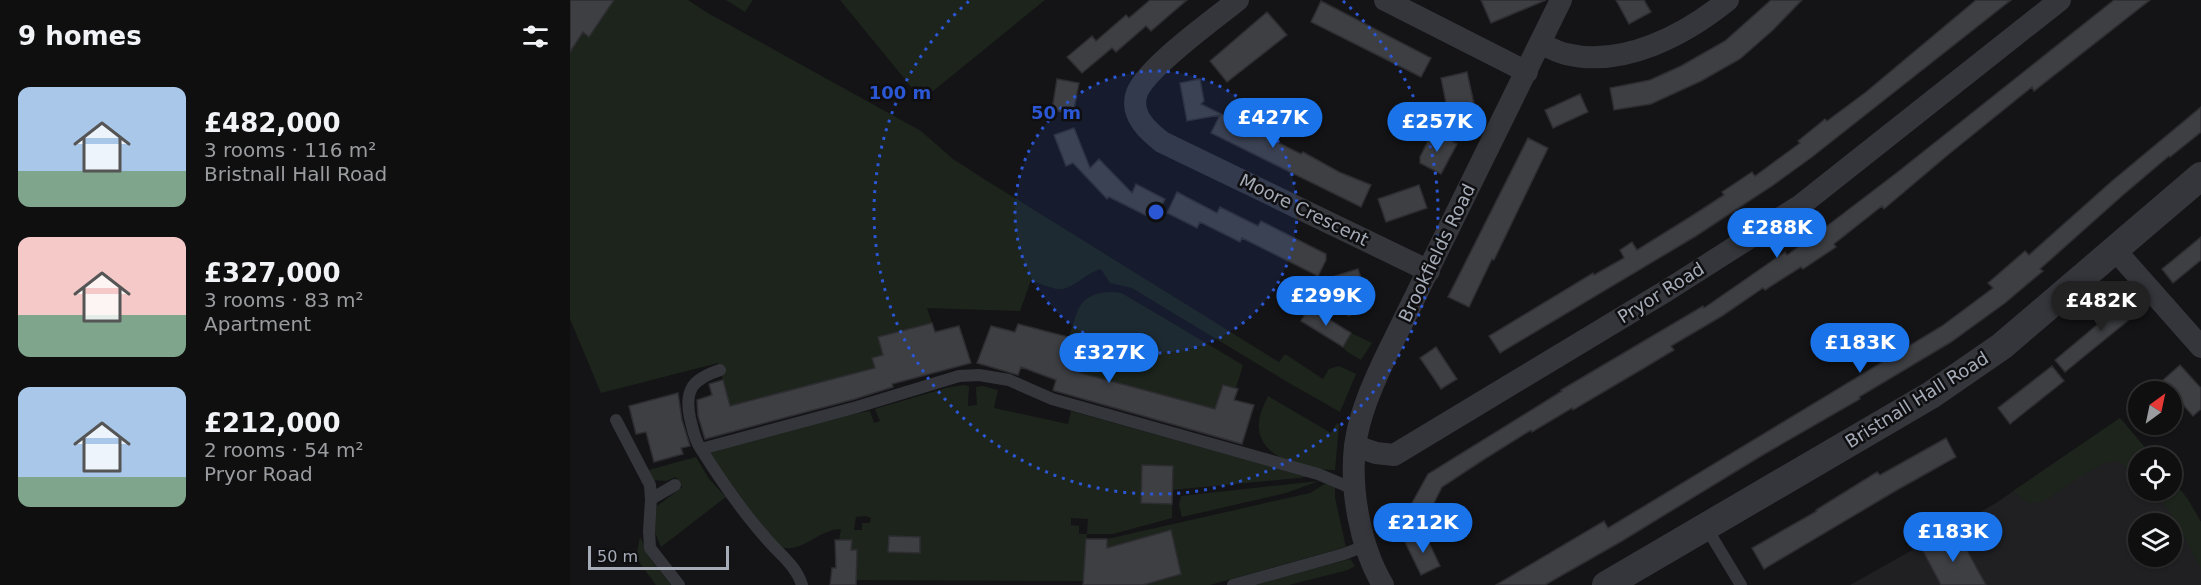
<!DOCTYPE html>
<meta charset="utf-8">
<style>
body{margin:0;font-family:"DejaVu Sans",sans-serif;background:#181819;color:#f1f3f6;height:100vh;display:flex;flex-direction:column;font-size:22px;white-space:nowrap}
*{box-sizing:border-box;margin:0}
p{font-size:20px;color:#9b9c9f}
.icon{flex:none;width:33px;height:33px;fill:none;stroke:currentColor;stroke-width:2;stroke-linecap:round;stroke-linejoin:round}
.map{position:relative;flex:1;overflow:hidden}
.sheet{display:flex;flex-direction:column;background:#0f0f10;width:570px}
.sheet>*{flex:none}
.needle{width:39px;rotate:33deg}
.tools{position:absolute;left:1558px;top:381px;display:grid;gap:12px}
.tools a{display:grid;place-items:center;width:54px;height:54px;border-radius:50%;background:#0f0f10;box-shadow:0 2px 4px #0004,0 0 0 2px #2f2f30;font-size:30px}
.scale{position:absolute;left:18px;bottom:15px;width:141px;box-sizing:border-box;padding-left:6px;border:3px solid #a5abb7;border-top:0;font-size:16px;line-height:21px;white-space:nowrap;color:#a5abb7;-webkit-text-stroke:4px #0f0f11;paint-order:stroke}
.price{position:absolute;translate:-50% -51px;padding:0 14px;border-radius:21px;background:#1a73e8;color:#fff;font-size:20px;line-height:39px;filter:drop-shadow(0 2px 3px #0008)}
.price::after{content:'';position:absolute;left:50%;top:36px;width:18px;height:14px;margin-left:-9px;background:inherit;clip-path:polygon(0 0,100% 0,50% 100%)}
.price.selected{background:#222;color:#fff}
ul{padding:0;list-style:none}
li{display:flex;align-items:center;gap:18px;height:150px;padding:0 18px}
li span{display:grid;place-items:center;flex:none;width:168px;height:120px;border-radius:12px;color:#555}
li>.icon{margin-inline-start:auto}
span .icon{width:72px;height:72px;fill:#fffc;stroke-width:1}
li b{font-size:26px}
h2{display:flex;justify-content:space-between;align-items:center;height:72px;padding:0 18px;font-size:26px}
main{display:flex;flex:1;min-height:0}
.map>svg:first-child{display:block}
</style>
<main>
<section class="sheet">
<h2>9 homes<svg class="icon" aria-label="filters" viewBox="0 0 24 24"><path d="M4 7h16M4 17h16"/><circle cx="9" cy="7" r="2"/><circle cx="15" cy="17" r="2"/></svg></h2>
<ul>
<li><span style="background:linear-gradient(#a9c7e8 70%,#7fa58c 0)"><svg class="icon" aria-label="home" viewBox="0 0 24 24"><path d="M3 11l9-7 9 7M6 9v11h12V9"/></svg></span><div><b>£482,000</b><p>3 rooms · 116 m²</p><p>Bristnall Hall Road</p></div></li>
<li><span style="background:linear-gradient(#f6c9c9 65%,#7fa58c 0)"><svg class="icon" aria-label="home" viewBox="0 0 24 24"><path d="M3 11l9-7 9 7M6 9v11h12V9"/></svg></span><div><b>£327,000</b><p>3 rooms · 83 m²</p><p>Apartment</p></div></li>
<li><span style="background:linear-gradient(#a9c7e8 75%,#7fa58c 0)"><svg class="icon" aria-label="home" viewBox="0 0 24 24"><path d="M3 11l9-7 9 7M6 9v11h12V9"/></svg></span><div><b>£212,000</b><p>2 rooms · 54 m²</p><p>Pryor Road</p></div></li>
</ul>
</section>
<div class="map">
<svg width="1631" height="585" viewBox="0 0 1631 585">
<rect width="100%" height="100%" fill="#141416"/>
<path fill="#202023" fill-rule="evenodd" d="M1550,418L1583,457L1569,458V490H1602V480L1617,498L1631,522V585H1280L1426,503ZM1569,524H1602V556H1569Z"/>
<path fill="#1c241c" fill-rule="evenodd" d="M44,0H118L136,12L351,131L383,159L414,179L709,362L715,354L753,379L759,369L769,366L786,374L770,412L719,383L562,288L540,283L531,269C516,272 504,290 488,289C479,288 469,283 461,280L450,311L357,308L362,323L309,337L313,355L305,368L160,406L148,363L31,393L0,319V52L13,32L19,37Z
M156,0H183L175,12Z
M270,0H475L352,100Z
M542,292L551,293L560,298L673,365L666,388L645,409L503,371L506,360L496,357L502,339L499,337C508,310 508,293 542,292Z
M781,333L802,343L791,360L776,351L773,347Z
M393,385L399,386L398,406L407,405L406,387L413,386L428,390L424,408L498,424L501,411L738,477L602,490V518L543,534H517L513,581L286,580L287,550H281L282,540H269L271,529C248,529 231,556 207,546L136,451L255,419L300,411L304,423L310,421L305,409L376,388ZM296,516L301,518L300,523H292V530H284L286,517ZM501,518L518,519L517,534H509V526L501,525ZM319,536L350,537V553L318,551Z
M698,396L761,433L767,423L769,425L765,470C737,470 686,459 689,423C689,414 694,405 698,396Z
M1550,418L1583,457L1569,458V478L1549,461L1535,463L1516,473L1473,502L1459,503L1443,491Z
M126,457L139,479L156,497L91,547L84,530L87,506L112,487L106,477L96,481L80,480L75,471Z
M1602,480L1617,498L1631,522V569C1617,543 1604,511 1583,491L1602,490Z
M749,481L716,493L612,517L609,505L611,496Z
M758,482L765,485V498L776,547L640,585H573L611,574L600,530L549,545L537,550V539L740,493Z
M70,537L80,558L101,585H86L66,558Z
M780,559L785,566L778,570L719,585H683Z"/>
<path fill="#3e3f43" stroke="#2e2e32" stroke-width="1.5" d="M0,0H44L19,37L13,32L0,52Z
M580,0H617L581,31L576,26L546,52L542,48L512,73L497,57L522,36L526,41L556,15L559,18Z
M911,0H976L921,23Z
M1046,0H1074L1081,12L1059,24Z
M1201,0H1232L1203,30L1170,59L1131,81L1081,104L1044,110L1040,88L1080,80L1111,66L1155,41Z
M1406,0H1441L1242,157L1202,186L1126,236L930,353L919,336L1023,273L1024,275L1054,258L1050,250L1062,242L1067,250L1120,217L1154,195L1152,192L1182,172L1185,176L1230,143L1228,141L1255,119L1257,121L1296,92Z
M1544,0H1580L1464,91L1462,87L1379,154L1314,209L1312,206L1264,244L1266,247L1233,269L1231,267L1195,290L1193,288L1152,316L1101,346L1104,350L1074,368L1003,410L1002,408L962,432L961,430L913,460L872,487L855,521L837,512L858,474L992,391L991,390L1133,306L1134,308L1215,252L1217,255L1253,229L1329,171Z
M751,1L861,58L851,77L741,22Z
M697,12L717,35L657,82L640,61Z
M897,72L906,113L879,118L871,78Z
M487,79L509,83L503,114L482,110Z
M630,79L634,101L631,104L731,154L733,152L769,172L801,185L791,207L641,133L650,115L617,121L610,83Z
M1010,94L1018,112L983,128L975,110Z
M1631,107V132L1600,157L1599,156L1553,195L1470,269L1473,271L1435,303L1381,342L1289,397L1290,399L1191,456L1052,541L975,585H926L1034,521L1038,528L1372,326L1423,288L1418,283L1455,251L1459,255L1542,181Z
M504,128L520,168L529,159L562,193L566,184L595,199L585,220L539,197L537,199L503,163L496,166L484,135Z
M863,131L887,144L871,174L850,163V157Z
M958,138L978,148L924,260L922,259L899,307L878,297Z
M849,185L857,208L816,222L808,199Z
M607,192L647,213L650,207L688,226L691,221L756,254V260L748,276L672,238L670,242L630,222L627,228L597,213Z
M1631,237V260L1603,283L1592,269Z
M788,269L801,308L778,316L765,276Z
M1565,293L1576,306L1495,372L1485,360Z
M739,307L781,333L773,347L731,321Z
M362,323L365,332L389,326L401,363L322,384L323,387L285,399L135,439L128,416L127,400L142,395L139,384L153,380L160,406L305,368L302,358L313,355L308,337Z
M448,324L502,338L496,357L507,360L503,371L645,409L653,385L668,389L664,400L684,405L672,444L485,391L483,390L486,380L451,367L448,375L407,363L421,326L445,332Z
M866,347L887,379L871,389L850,358Z
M1610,365L1631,388V409L1623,416L1592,381Z
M1482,366L1494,381L1440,424L1428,408Z
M108,393L112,420L120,446L111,448L113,454L84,462L76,432L66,434L59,406Z
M1376,438L1386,457L1327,490L1194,569L1182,548L1247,511L1246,510L1307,472L1310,475Z
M572,465L603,466L602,504L571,503Z
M601,530L611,574L573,585H513L516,539H537V548Z
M854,532L870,566L851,575L835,542Z
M1387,532L1416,585H1371L1353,551Z
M319,536L350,537V553L318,552Z
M265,540H282L281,550H287L286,585H260L262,568H266Z"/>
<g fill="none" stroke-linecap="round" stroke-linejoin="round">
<path stroke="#35363b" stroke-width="12" d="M150,370C123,379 114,389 120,418C123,429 124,439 131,449L287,407L389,376L409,375L439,380L482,399L748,474L786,490
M46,420L80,485L81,499L79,531L80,548L109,585
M131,449C150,479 171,510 195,537C208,553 226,565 232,585
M81,499L105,485
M1136,527L1171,585
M663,585L774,554L797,545"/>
<path stroke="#35363b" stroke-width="22" d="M668,0C646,18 571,71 566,96C561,116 578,131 592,142L859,271
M815,0L957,72
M970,43C978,47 987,52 996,54C1053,68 1115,35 1158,0
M1545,250L1631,347
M785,446L806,453L824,455L1096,291L1231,205L1490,0
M813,585C790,547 780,489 785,446C789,415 802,386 815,358L991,0"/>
<path stroke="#35363b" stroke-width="28" d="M1036,585L1361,395L1432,346L1631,176"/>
</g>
<circle cx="586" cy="212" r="141" fill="#2b57d5" fill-opacity=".12"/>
<g fill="none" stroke="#2b57d5" stroke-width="3" stroke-dasharray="3 6">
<circle cx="586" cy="212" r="141"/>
<path d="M773 1A282 282 0 1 1 399 1"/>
</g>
<g text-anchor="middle" stroke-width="5" stroke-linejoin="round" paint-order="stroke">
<g font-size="18" fill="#a5abb7" stroke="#0f0f11">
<text transform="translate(734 210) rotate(26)" y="6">Moore Crescent</text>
<text transform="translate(867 253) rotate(-64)" y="6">Brookfields Road</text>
<text transform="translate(1091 293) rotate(-32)" y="6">Pryor Road</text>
<text transform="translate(1347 400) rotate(-32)" y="6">Bristnall Hall Road</text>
</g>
</g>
<circle cx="586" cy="212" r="9" fill="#2b57d5" stroke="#0f0f11" stroke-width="3"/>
<g font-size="18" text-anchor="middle" font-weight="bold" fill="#2b57d5" stroke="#0f0f11" stroke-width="5" stroke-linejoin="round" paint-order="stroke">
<text x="330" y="99">100 m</text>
<text x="486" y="119">50 m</text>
</g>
</svg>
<div class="tools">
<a><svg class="needle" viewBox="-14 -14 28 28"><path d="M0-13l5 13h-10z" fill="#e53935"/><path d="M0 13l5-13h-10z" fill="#9b9c9f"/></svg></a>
<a><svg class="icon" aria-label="locate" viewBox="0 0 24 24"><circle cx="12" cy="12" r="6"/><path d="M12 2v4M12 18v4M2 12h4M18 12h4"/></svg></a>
<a><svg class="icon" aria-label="layers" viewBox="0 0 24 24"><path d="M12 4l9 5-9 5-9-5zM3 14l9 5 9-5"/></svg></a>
</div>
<div class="scale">50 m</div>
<b class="price" style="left:703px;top:149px">£427K</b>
<b class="price" style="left:867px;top:153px">£257K</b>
<b class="price" style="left:1207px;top:259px">£288K</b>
<b class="price" style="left:756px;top:327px">£299K</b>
<b class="price selected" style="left:1531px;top:332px">£482K</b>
<b class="price" style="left:1290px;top:374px">£183K</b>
<b class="price" style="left:539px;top:384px">£327K</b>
<b class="price" style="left:853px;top:554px">£212K</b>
<b class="price" style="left:1383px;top:563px">£183K</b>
</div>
</main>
